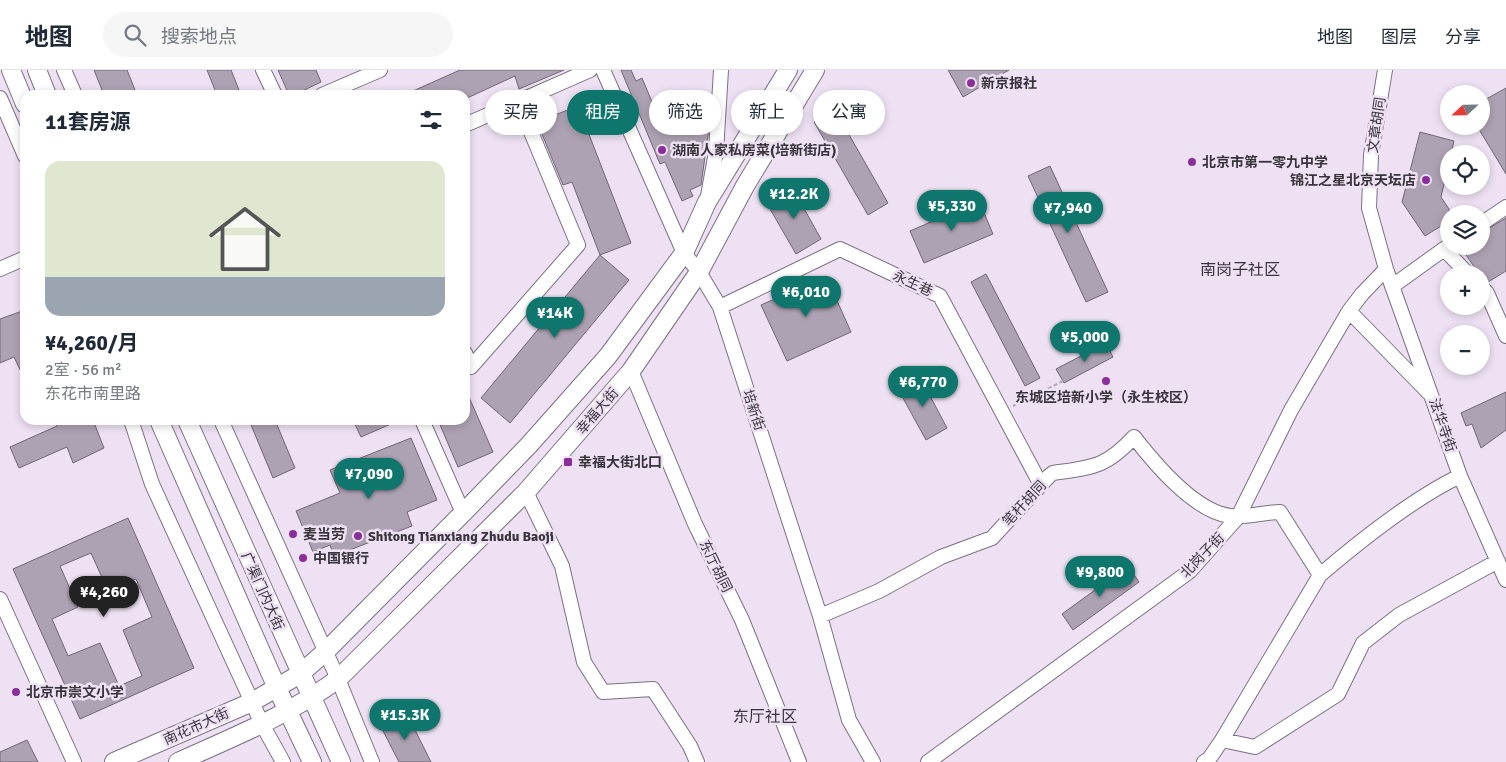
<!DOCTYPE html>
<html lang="zh">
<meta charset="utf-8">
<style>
body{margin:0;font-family:Signika,"Noto Sans SC",sans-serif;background:#f6f6f7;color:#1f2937;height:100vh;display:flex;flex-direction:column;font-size:19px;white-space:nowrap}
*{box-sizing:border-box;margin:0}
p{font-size:16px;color:#747a83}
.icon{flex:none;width:28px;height:28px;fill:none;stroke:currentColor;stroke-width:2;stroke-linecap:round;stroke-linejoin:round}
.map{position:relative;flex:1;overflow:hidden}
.side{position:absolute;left:20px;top:20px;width:450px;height:335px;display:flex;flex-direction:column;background:#fff;border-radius:15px;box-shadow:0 2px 8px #0003}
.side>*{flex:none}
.guide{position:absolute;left:485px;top:20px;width:475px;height:45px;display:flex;gap:10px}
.needle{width:32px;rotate:248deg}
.buttons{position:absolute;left:1440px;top:15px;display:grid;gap:10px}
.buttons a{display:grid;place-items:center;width:50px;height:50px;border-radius:50%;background:#fff;box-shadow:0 2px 8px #0003;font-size:25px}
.price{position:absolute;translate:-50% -42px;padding:0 11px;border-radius:18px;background:#0f766e;color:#fff;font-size:16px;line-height:32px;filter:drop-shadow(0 1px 2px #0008)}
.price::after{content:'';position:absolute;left:50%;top:30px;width:15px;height:11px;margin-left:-8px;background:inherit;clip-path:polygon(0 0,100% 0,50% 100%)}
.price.on{background:#222;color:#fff}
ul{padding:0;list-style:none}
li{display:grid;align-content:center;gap:10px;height:265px;padding:0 25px}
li+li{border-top:1px solid #e0e1e3}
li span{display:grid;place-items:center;height:155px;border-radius:15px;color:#555}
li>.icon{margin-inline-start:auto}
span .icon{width:90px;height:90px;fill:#fffc;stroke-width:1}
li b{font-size:21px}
h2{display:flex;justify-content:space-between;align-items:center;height:60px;padding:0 25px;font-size:21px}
.pill{padding:0 18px;border-radius:22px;background:#fff;box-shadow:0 2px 8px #0003;font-size:18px;line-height:45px}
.pill.on{background:#0f766e;color:#fff}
header{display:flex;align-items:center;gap:30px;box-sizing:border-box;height:70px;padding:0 25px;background:#fff;border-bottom:1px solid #e0e1e3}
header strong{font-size:24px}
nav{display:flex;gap:28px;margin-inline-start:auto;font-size:18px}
.search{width:350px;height:45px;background:#f6f6f7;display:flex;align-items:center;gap:12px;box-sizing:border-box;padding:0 18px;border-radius:28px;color:#747a83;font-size:19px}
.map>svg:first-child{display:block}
</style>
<header>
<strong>地图</strong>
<div class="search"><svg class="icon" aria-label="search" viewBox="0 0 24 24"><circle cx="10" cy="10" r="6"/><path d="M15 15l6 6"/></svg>搜索地点</div>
<nav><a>地图</a><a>图层</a><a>分享</a></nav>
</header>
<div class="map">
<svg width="1506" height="692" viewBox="0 0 1506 692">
<rect width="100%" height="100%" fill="#ede1f3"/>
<path fill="#ada2b3" stroke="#716676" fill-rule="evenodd" d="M94,0H127L137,25H104Z
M207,0H231L241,25H217Z
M278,0H316L321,12L294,25H289Z
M460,0H564L519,19L515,6L465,29V25H404Z
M621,0H631L636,11L642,8L655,39L688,26L701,57L709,59L701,115L690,120L693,126L682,131L665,92L660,94Z
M948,0H1009L963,27Z
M1506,18V104L1477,56H1481V32Z
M578,36L631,173L600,185L572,112L563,115L537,52Z
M835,40L888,133L868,145L814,52Z
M1420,62L1454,71L1451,84H1449V93L1441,127L1449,139V151L1425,166L1402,132Z
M1050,96L1108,222L1086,232L1028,106Z
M792,117L821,169L796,184L766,132Z
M979,131L993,164L924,193L910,161Z
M1506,148V201L1488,212L1482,208L1481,204H1479L1460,176H1481V163Z
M600,185L629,210L510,353L481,328Z
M986,204L1040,308L1025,316L971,212Z
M826,206L851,262L787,291L761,235Z
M25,240V310L14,287L0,293V249Z
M1106,273L1113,287L1064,313L1056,299Z
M920,307L947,358L926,370L898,319Z
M465,318L493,382L458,397L438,350H465Z
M1506,322V360L1481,378L1472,354L1466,356L1461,343Z
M55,350H93L104,378L73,393L67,377L19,398L10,377L57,356Z
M249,350H275L295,398L273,408Z
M353,350H400L361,367Z
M411,368L437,430L407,442L412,456L334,486L330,475L313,482L296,441L340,423L330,400Z
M128,448L194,598L80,649L13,499ZM91,483L108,521L136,509L152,547L123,560L142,606L119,616L100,573L68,586L52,549L78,537L60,496Z
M1128,496L1139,512L1073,560L1062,544Z
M407,644L431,692H399L381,657Z
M27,670L38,692H0V682Z"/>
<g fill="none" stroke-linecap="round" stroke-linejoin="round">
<g stroke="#7b7181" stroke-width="16">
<path id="minor" d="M64,0L75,25
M263,0L275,25
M603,0L684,183L699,202L720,237L820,546L849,650L873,692
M1385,0L1371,85L1369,138L1386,199L1460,406L1506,510
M322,25L380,0
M0,28L25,86
M465,55L590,0
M708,126L716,82L721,0
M1481,154L1506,137
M1449,176L1444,179L1468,204
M0,199L25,188
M1394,215L1444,179
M1481,217L1487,223L1506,266
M720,237L840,179L940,226L1041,415
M1349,241L1429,323
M465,283L471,297L578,175L519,33
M631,301L695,454L742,550L799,692
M131,350L152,414L262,654L283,692
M221,350L338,609L372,692
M422,350L463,443
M526,422L562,496L584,592L603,622L653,619L690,676L697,692
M0,529L74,692
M820,546L879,521L941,487L992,468L1049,406L1053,403C1093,397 1105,398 1134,367C1155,394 1194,441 1230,446C1247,448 1264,442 1280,442L1320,505
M1222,670L1255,677L1338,624L1363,573L1399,545L1498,491
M928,692L1190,501L1238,447L1291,340L1349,241L1362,224L1386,199
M1204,692L1209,689L1222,670L1320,505C1361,470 1412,429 1460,406"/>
</g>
<g stroke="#7b7181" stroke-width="20">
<path id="major" d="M11,0L25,34
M37,0L47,25
M159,350L277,618L312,692
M187,350L341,692
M114,692L252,632L300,604L325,582L463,443L529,375L608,286L684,183L707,132L788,0
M178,692C233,667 289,645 338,609L526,422L631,301L699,202L745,116L815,0"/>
</g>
<path stroke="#b0a7b5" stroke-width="2" stroke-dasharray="4 2.5" stroke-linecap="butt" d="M1013,336L1063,311"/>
<use href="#minor" stroke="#fff" stroke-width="14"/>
<use href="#major" stroke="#fff" stroke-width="18"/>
</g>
<g fill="#8a2f9a" stroke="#ede1f3" stroke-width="2">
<circle cx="971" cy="13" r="5"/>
<circle cx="662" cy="80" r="5"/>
<circle cx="1192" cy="92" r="5"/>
<circle cx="1426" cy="110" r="5"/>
<circle cx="1106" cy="311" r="5"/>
<rect x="563" y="387" width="10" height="10" rx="2.5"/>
<circle cx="293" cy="464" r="5"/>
<circle cx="358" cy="466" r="5"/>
<circle cx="303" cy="488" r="5"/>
<circle cx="16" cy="622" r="5"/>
</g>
<g text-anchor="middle" stroke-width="5" stroke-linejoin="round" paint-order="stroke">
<g font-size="14" font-weight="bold" fill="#38343b" stroke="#ede1f3" text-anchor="start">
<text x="981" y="18">新京报社</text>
<text x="672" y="85">湖南人家私房菜(培新街店)</text>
<text x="1202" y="97">北京市第一零九中学</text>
<text x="1416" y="115" text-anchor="end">锦江之星北京天坛店</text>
<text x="1106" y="332" text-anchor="middle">东城区培新小学（永生校区）</text>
<text x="578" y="397">幸福大街北口</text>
<text x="303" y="469">麦当劳</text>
<text x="368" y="471">Shitong Tianxiang Zhudu Baoji</text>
<text x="313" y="493">中国银行</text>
<text x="26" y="627">北京市崇文小学</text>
</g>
<g font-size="14" fill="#38343b" stroke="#ede1f3">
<text transform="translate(1376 55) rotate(-82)" y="5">文章胡同</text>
<text transform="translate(913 213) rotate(25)" y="5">永生巷</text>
<text transform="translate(754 340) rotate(72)" y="5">培新街</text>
<text transform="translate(597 341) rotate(-49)" y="5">幸福大街</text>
<text transform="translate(1443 355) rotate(71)" y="5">法华寺街</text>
<text transform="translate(1024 433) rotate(-47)" y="5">笔杆胡同</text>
<text transform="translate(1202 485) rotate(-46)" y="5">北岗子街</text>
<text transform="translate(716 496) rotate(64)" y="5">东厅胡同</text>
<text transform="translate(263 521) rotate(66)" y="5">广渠门内大街</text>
<text transform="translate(196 656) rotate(-24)" y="5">南花市大街</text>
</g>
<g font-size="16" fill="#38343b" stroke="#ede1f3">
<text x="1240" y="205">南岗子社区</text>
<text x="765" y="652">东厅社区</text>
</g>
</g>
</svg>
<div class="buttons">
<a><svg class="needle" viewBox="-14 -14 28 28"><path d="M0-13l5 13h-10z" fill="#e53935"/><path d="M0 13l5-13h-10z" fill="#747a83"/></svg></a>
<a><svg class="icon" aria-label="locate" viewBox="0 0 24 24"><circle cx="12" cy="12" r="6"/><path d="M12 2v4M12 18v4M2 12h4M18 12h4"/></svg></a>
<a><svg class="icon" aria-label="layers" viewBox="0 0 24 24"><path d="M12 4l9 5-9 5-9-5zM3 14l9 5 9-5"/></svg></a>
<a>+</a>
<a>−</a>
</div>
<b class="price" style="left:794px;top:150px">¥12.2K</b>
<b class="price" style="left:952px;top:162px">¥5,330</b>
<b class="price" style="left:1068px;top:164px">¥7,940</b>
<b class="price" style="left:806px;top:248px">¥6,010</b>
<b class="price" style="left:555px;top:269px">¥14K</b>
<b class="price" style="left:1085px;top:293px">¥5,000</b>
<b class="price" style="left:923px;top:338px">¥6,770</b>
<b class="price" style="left:369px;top:430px">¥7,090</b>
<b class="price" style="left:1100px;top:528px">¥9,800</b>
<b class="price on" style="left:104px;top:548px">¥4,260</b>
<b class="price" style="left:405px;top:671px">¥15.3K</b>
<div class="guide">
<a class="pill">买房</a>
<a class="pill on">租房</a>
<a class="pill">筛选</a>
<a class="pill">新上</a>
<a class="pill">公寓</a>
</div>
<section class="side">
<h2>11套房源<svg class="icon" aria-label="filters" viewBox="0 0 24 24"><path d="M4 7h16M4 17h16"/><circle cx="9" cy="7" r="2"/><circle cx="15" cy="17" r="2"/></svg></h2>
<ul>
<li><span style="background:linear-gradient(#dfe7d0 75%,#9aa5b1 0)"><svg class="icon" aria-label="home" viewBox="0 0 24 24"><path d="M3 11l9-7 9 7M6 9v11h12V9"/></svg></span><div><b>¥4,260/月</b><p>2室 · 56 m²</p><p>东花市南里路</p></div></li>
</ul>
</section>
</div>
